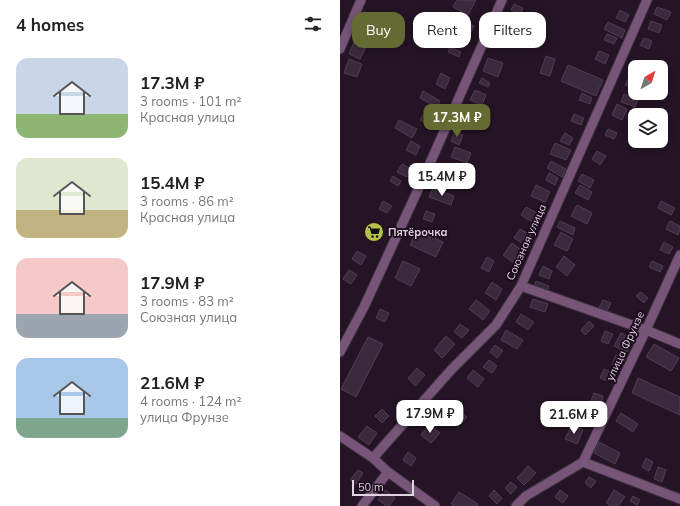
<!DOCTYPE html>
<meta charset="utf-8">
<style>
body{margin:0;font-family:Mulish,sans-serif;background:#f2f2f2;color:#222;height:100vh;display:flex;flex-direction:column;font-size:15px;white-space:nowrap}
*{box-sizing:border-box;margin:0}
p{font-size:13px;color:#767676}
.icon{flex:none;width:22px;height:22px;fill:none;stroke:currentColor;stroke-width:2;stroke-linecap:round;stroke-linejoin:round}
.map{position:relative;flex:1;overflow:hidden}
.side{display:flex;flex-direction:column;background:#fff;width:340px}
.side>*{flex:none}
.banner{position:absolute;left:12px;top:12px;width:268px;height:36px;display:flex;gap:8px}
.needle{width:26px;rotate:39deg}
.tools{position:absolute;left:288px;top:60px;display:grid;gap:8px}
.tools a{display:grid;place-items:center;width:40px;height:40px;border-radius:8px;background:#fff;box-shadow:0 2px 10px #0003;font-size:20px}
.scale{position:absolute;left:12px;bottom:10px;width:62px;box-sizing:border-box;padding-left:4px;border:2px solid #dfd4e0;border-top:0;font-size:11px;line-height:14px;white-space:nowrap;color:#dfd4e0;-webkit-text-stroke:3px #1b0b1c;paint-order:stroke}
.price{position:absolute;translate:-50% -34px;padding:0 9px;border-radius:8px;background:#fff;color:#222;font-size:13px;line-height:26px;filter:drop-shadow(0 1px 2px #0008)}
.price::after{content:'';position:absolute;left:50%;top:24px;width:12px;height:9px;margin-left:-6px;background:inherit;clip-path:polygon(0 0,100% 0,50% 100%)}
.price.current{background:#656a33;color:#fff}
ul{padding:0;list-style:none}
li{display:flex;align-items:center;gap:12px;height:100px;padding:0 16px}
li span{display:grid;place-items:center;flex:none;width:112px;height:80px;border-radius:12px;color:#555}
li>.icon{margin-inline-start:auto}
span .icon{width:48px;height:48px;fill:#fffc;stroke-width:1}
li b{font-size:17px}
h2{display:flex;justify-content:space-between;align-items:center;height:48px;padding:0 16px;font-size:17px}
.tag{padding:0 14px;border-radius:12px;background:#fff;box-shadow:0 2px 10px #0003;font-size:14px;line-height:36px}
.tag.current{background:#656a33;color:#fff}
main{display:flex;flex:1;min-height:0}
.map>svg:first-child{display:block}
</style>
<main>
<section class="side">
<h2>4 homes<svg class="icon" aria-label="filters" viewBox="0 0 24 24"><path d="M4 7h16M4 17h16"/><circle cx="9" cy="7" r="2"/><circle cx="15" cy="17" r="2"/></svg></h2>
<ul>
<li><span style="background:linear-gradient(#c9d6e8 70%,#8fb573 0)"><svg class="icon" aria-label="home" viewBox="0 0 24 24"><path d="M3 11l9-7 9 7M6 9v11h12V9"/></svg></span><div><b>17.3M ₽</b><p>3 rooms · 101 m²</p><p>Красная улица</p></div></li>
<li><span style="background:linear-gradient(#dfe7d0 65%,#c2b280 0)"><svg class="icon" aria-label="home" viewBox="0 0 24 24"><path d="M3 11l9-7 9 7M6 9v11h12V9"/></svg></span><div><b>15.4M ₽</b><p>3 rooms · 86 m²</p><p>Красная улица</p></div></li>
<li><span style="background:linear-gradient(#f6c9c9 70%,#9aa5b1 0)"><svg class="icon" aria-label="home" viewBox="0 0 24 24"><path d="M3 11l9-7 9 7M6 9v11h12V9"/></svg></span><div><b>17.9M ₽</b><p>3 rooms · 83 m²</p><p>Союзная улица</p></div></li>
<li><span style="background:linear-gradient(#a9c7e8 75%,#7fa58c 0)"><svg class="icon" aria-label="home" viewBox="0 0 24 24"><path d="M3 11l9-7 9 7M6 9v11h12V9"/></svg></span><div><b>21.6M ₽</b><p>4 rooms · 124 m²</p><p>улица Фрунзе</p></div></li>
</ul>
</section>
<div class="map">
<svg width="340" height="506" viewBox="0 0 340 506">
<rect width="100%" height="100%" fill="#241425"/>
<path fill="#3b2a3d" stroke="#503d51" d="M117,0H136L128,15L113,7Z
M174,4L183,8L181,14L171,10Z
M317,7L331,12L327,20L314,14Z
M280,10L289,15L285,22L276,18Z
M23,12L44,20L41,28L20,19Z
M121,20L134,26L130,34L117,28Z
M311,21L322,25L319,33L308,29Z
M268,22L285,30L282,38L264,29Z
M16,24L27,29L25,35L13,31Z
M115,34L128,39L126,45L113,40Z
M159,34L170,38L166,48L155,44Z
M267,34L277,38L274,44L264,40Z
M304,38L312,41L309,49L300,45Z
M14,42L26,47L20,59L9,54Z
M110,47L121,52L119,57L108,52Z
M259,51L269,55L265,64L255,59Z
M206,56L215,59L210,76L200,73Z
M148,58L163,63L158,77L143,71Z
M9,59L22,64L17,77L4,73Z
M228,65L263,80L256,96L221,81Z
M101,73L110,78L105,89L96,84Z
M142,78L150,83L148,87L139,83Z
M288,79L295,82V89L285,85Z
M135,90L146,95L142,105L130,100Z
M83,91L100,101L97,107L80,98Z
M242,93L252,98L250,104L239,100Z
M284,94L298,100L295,107L281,102Z
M277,104L287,109L282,120L272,115Z
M88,107L95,111L87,124L80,120Z
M126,113L136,118L130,129L120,124Z
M234,114L244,118L241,125L231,121Z
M59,120L77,129L72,138L55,128Z
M268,129L277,133L274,139L265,135Z
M115,131L123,135L119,145L111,141Z
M225,133L233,138L229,145L220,141Z
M71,141L80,146L76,155L66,150Z
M215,143L231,150L226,160L210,154Z
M115,147L131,153L127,163L111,157Z
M257,151L266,156L260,165L252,159Z
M211,161L226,169L222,177L207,168Z
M62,164L71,169L67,177L57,172Z
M101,172L114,177L110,187L98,182Z
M209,173L218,178L215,185L206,180Z
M242,174L254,180L250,188L238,181Z
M53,176L61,181L58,186L50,181Z
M196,185L210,192L205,202L191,196Z
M240,185L252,192L248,200L235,193Z
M93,188L114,196L111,205L89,197Z
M43,201L52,206L47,213L39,209Z
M321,201L335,208L331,215L318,208Z
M237,205L252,213L247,224L231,216Z
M186,207L197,213L192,222L181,215Z
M86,211L95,214L92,222L83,219Z
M220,221L235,228L233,235L217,227Z
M330,221L340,226V230L338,235L326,229Z
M32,225L42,231L36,239L27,233Z
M180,229L191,235L185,245L174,238Z
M77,230L103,242L96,257L70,245Z
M221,232L233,239L227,251L214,245Z
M324,242L333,247L329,254L320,250Z
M172,243L184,252L175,264L163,255Z
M17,251L26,256L21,265L12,259Z
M224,256L235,265L227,276L216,267Z
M147,257L154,261L149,272L141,268Z
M63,261L80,269L71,286L55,278Z
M312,261L323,266L320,272L309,267Z
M203,266L212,271L209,279L199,275Z
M9,270L17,275L11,284L3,279Z
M196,281L209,286L207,291L194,286Z
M152,282L162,289L156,300L145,293Z
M301,292L308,298L304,303L296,296Z
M193,299L208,304L205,312L190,307Z
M136,300L150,311L143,320L129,309Z
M263,300L271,303L267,311L259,308Z
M40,309L49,313L45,322L36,318Z
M181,314L194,322L188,330L176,322Z
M249,321L254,326L245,335L241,330Z
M120,324L129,330L122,338L114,332Z
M166,330L183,340L177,349L161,340Z
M265,331L273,334L268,344L261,341Z
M281,333L293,339L287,352L274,346Z
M106,336L115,344L102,358L94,350Z
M28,337L43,344L16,397L1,389Z
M314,344L339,358L331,371L306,357Z
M155,345L163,351L157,358L150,352Z
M276,355L284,359L279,368L272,365Z
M149,360L157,366L152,373L143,367Z
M77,368L85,375L75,386L68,378Z
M264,369L271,372L267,381L260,378Z
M133,370L144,379L138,387L127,378Z
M298,378L340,397V415L292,393Z
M254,393L263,396L260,405L251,401Z
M114,406L127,417L121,424L108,413Z
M42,409L49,416L42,423L35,416Z
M251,409L259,416L253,423L245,416Z
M281,413L298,424L293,432L276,421Z
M89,425L100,433L91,443L81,435Z
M232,425L243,430L237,444L225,439Z
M27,426L37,433L29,445L18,437Z
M259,442L280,453L275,464L254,453Z
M68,452L76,458L71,466L63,460Z
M306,458L313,462L309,471L302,467Z
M188,466L196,473L184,485L177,478Z
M318,467L326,470L322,482L314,479Z
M18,470L23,473L16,484L10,480Z
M249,477L256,481L251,488L245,483Z
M171,482L177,487L171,494L165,488Z
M45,490L55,498L49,506H47L38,500Z
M154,490L162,498L157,504L149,496Z
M220,490L228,496L223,503L215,497Z
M274,490L285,497L278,506H271L266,503Z
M119,492L138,504L137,506H114L111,504Z
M293,496L300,500L297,505L290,501Z"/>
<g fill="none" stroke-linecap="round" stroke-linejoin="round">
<g stroke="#3e2f3f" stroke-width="11">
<path id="minor" d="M0,49L21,0
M181,286L306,330L340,344
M0,352L24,307L87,170L162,0
M0,436L33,458L48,472L95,506
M33,458L111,370L156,325L181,286L307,0
M243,462L340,499
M22,506L48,472
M176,506L186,496L243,462L306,330L340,255"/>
</g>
<use href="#minor" stroke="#765578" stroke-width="9"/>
</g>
<defs>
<g id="supermarket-disc" transform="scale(1)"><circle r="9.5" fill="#b6c148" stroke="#1b0b1c"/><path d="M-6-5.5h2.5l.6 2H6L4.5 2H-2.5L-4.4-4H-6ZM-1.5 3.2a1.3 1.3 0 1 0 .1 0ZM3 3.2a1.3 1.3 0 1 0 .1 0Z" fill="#111"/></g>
</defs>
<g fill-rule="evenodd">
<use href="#supermarket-disc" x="34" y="232"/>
</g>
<g text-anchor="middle" stroke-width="3.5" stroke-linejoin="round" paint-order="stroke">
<g font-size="11" font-weight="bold" fill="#dfd4e0" stroke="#1b0b1c" text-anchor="start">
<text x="48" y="236">Пятёрочка</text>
</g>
<g font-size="11" fill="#dfd4e0" stroke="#1b0b1c">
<text transform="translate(186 242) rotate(-66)" y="4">Союзная улица</text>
<text transform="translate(285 346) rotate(-65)" y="4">улица Фрунзе</text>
</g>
</g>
</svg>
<div class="tools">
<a><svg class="needle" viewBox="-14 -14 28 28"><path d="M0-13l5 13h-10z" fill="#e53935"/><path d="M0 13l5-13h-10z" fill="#767676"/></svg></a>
<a><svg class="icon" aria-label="layers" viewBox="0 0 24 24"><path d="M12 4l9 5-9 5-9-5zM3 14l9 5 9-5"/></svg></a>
</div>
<div class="scale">50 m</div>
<b class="price current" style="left:117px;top:138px">17.3M ₽</b>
<b class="price" style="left:102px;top:197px">15.4M ₽</b>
<b class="price" style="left:90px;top:434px">17.9M ₽</b>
<b class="price" style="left:234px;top:435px">21.6M ₽</b>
<div class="banner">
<a class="tag current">Buy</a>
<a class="tag">Rent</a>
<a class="tag">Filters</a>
</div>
</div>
</main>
